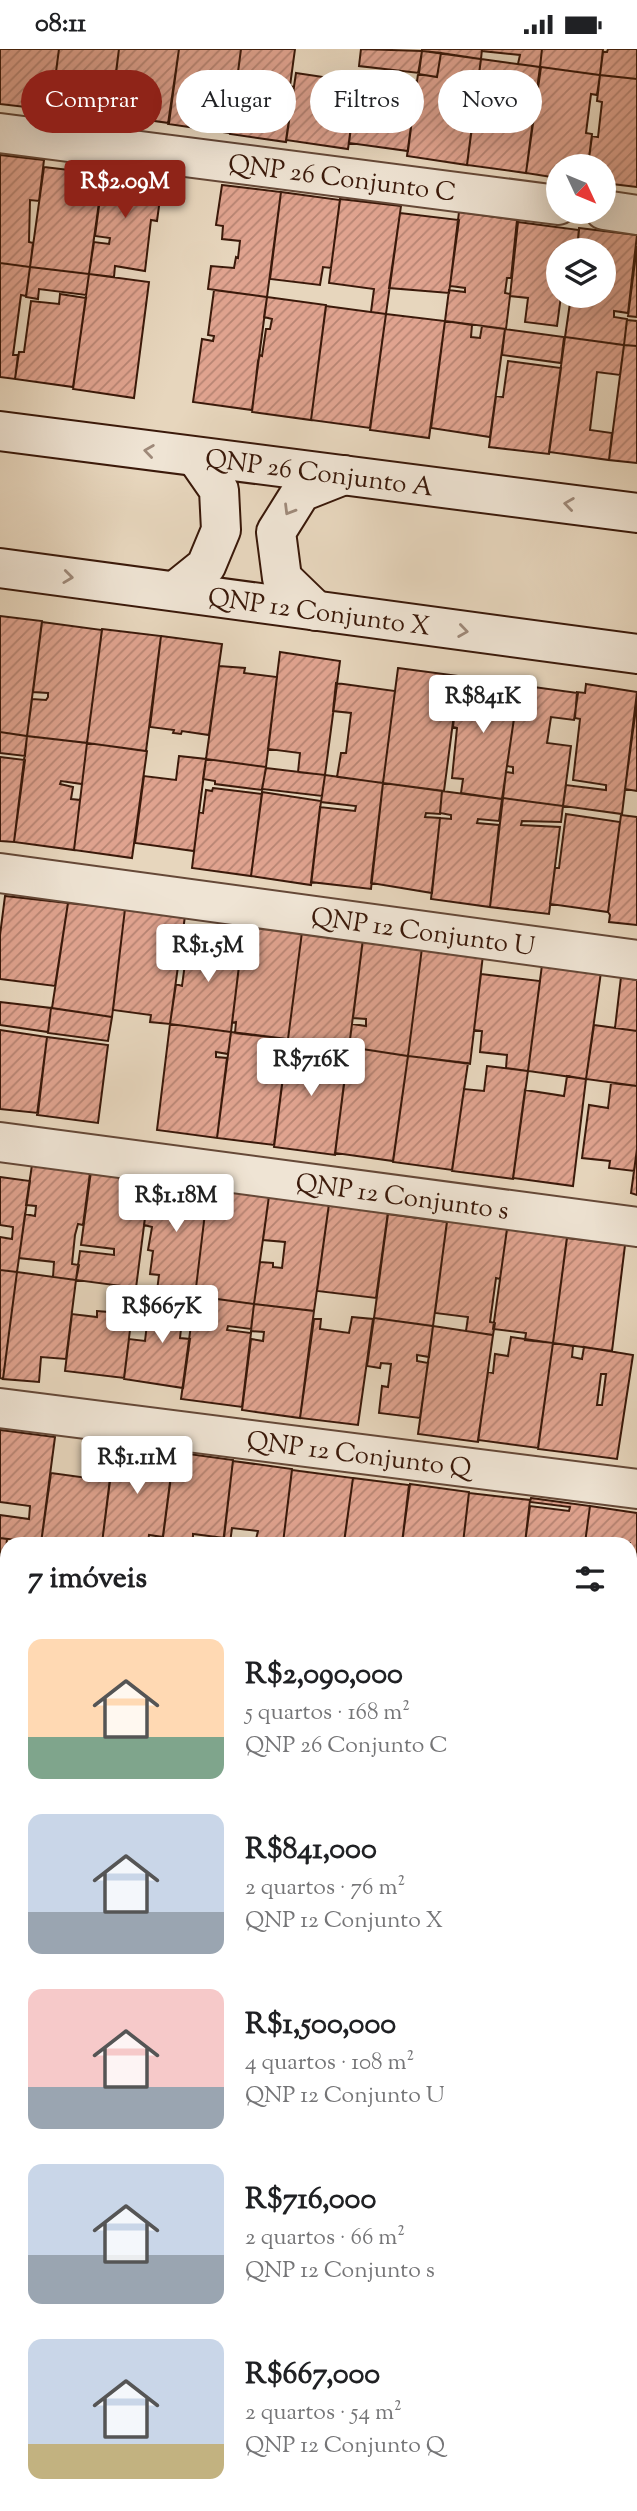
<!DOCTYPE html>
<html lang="pt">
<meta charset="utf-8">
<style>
body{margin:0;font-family:"Sorts Mill Goudy",serif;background:#f6f6f6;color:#202124;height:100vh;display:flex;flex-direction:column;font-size:26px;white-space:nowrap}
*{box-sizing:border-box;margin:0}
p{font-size:23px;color:#757577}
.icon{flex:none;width:38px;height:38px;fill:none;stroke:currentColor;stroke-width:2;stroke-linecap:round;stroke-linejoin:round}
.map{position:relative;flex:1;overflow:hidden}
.side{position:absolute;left:0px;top:1488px;width:637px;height:975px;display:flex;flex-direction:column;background:#fff;border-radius:21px 21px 0 0;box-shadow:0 7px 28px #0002}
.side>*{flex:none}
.top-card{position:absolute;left:21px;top:21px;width:595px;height:63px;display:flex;gap:14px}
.needle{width:46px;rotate:134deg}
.tools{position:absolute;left:546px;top:105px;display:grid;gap:14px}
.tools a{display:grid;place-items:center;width:70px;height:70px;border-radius:50%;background:#fff;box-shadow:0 7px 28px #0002;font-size:35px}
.price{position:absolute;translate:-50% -60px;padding:0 16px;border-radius:7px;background:#fff;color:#222;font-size:23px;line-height:46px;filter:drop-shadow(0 2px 4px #0008)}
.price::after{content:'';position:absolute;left:50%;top:42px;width:21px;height:16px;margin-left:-10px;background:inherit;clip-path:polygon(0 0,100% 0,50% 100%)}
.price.active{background:#8f2418;color:#fff}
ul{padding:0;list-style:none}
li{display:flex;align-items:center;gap:21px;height:175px;padding:0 28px}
li span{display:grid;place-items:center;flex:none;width:196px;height:140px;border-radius:14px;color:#555}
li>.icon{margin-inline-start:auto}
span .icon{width:84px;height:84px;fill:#fffc;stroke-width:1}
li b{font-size:30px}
h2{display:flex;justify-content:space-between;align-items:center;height:84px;padding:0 28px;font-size:30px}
.chip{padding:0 24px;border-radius:32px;background:#fff;box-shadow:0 7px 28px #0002;font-size:24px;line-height:63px}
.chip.active{background:#8f2418;color:#fff}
.status{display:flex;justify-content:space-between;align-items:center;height:49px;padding:0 35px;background:#fff;direction:ltr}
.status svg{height:19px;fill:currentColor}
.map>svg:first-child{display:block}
</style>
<div class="status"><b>08:11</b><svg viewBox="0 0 49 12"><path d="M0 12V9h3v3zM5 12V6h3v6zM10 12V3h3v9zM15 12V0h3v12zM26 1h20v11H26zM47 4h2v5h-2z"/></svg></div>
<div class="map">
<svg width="637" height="2462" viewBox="0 0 637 2462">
<defs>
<pattern id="building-hatch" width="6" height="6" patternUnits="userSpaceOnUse" patternTransform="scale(1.75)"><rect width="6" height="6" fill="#e0a38f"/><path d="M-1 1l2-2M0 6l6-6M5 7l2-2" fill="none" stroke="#b78473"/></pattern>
</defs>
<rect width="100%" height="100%" fill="#e7d6bd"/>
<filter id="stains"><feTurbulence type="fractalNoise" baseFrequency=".00286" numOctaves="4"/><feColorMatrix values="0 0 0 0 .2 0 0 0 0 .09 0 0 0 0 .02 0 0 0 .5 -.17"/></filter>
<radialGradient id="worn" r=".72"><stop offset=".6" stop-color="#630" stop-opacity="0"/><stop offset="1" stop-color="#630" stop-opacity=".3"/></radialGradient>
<path fill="url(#building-hatch)" stroke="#3a190a" stroke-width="2" fill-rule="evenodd" d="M0,0H59L51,61L0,55Z
M59,0H119L110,69L51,61Z
M119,0H179L169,74L111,66Z
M179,0H241L230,84L168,75Z
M241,0H295L290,37L294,38L286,93L230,85Z
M361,0L422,2L419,24L359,17Z
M422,0H482L481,10L422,2Z
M482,0H542L540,18L518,15L520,6L482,2Z
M542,0H603L600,26L540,18Z
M608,0H637V30L600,26L603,3H607Z
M422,2L441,4L437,28L418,25Z
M441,4L481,10L467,116L407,107L418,25L437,28Z
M481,10L540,18L526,124L467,116L477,38L512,43L513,37L478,32Z
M541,18L600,26L597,46L591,45L586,84L592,85L588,117H558V129L526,124Z
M296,24L357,33L348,100L286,91Z
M358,24L417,32L408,102L349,94Z
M600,26L637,30V138L604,134V117H588L592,87L598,88L602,53L597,52Z
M0,106L44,111L39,152L30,151L29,193L33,194L30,218L0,214Z
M44,118L103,125L89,225L30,218Z
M104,119L163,127L157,172L151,171L145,222L115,217L114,228L89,225L94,193L109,195L110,189L95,187Z
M222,136L281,143L267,248L208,240L211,217L234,219L236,208L238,209L240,192L222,190L223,177L216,176Z
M281,143L340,151L331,219L323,218L320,236L270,230Z
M340,150L401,157L386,265L371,263L374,240L329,234Z
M459,163L517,171L511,229H507L505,244L510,245V247L506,280L445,272L449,241L465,243V239L450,237Z
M400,164L459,171L449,244L389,239Z
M518,173L579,181L577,201H558V247H561L557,277L525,273L528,249L510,247Z
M579,179L637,186L628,264L614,262V268L627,270L624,296L565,288L571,247H604V201H577Z
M637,197V268L628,267Z
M0,214L30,218L26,247L21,246L13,306H18L15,330L0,328Z
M30,218L89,225L86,246L39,240L38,250L26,248Z
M89,225L149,233L134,349L73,340Z
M214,241L267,248L252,361L193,353L202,290L213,292L214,287L208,286Z
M60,245L86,249L73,338L15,330L19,303H24L31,252L59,255Z
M267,248L326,256L311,371L252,363L258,312L260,306L262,307L266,280H270L272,270L264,268Z
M326,257L386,265L370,379L311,371Z
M386,265L445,272L429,389L370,381Z
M627,271L637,272V297L624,296Z
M445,272L472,276L471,288L480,289L482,277L505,280L490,388L431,379Z
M505,280L564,288L561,314L502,306Z
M565,288L624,296L620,326L597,323L590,381L612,384L609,411L549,403Z
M624,296L637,297V414L609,411Z
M508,312L561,319L549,405L489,398L496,347L503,348Z
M0,567L42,572L27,687L0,683Z
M42,573L102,581L87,694L27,687L32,650L46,651L48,648V644L33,643Z
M102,580L161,587L146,702L87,694Z
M161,587L222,595L209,686L182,682L181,685L173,684L174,681L150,678Z
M280,603L340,612L325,726L298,723L300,704L268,700Z
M219,617L245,619L244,624L277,628L266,718L206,710Z
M398,619L459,627L444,742L383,734Z
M459,628L519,636L502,750L461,744L463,730L452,729L457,679L453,678Z
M336,634L395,642L383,734L337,728L341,704H346L351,664L333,662Z
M586,635L637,643L622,765L563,757L566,736L606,741V736L573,731L580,670L575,669L577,643L585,644Z
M519,636L578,644L574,671L551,668L547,694L571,697L563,757L503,749L506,723L513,724V718L507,717Z
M637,652V742L625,740Z
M0,683L27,687L25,707L0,704Z
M27,687L87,694L82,735L61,732L60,735L73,738L71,750L80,751L74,801L14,793Z
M87,694L147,702L132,809L74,801Z
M179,707L206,710L194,802L135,794L144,727L176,731Z
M0,708L25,711L14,793L0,792Z
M206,710L266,718L262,741L215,735V732L203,730Z
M266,719L325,726L322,747L262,740Z
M325,726L383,734L371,840L311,833L320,758L355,762L356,757L321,753Z
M383,734L442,742L440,765L426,764L425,768L440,769L432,844L371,834Z
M213,739L262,745L251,827L192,819L199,763L203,764L206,741L212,742Z
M442,742L502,750L499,772L478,770L477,774L499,776L490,858L431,850L440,769L451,770V766L440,764Z
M262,743L321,752L311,836L251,827Z
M503,749L563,757L561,773L522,772L521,776L560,778L549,865L490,858Z
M566,765L620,773L608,863L550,855L555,819H559Z
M621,766L637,768V876L609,873L610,866L608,863Z
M5,847L68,854L55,937L0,930V886Z
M68,854L125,860L112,968L52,959Z
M125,860L185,867L170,975L150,973L151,966L113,961Z
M244,876L302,883L288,990L235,984L236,973L232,974Z
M302,883L363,890L349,998L288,990Z
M189,885L242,893L231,983L170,975L176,935L182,937Z
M363,890L422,899L408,1007L349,998L352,975L366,977V970L353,969Z
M422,899L483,906L470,1015L408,1007Z
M542,916L601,923L586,1030L528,1022Z
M481,925L540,932L528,1022L506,1019L507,1006L480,1003L482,982L474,981Z
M621,928L637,931V982L615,979Z
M0,953L51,959L48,983L0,976Z
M51,959L112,968L108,992L48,984Z
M170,975L231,983L228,1005L216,1003V1008L227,1009L217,1089L157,1081Z
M594,976L637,982V1037L586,1030Z
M0,981L47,988L38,1064L0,1060Z
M231,983L288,990L274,1096L217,1089Z
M47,988L108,996L98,1074L37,1066Z
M288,990L349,998L345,1025L325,1022L323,1029L344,1034L335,1106L274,1098Z
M349,998L408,1007L393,1112L335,1104Z
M408,1007L468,1014L452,1121L393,1113Z
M487,1017L528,1022L513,1130L452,1122L464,1040L484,1042Z
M567,1027L586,1030L573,1137L513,1129L525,1041L564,1047Z
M611,1034L637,1037V1100L634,1122L609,1119L610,1112L582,1109L589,1056L608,1059Z
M637,1100V1146L631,1144Z
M32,1116L90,1124L83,1176L78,1175L75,1186L72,1215L79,1216L76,1231L53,1228L54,1213L19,1209L25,1165L35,1167L36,1157L26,1156Z
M91,1122L150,1130L136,1239L76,1231L80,1202L114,1206V1200L81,1196Z
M0,1128L30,1132L17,1223L0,1221V1188L12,1190L13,1178L0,1176Z
M150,1131L208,1139L195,1247L157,1242L159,1226L150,1225L153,1202L148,1201L152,1178L144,1176Z
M208,1139L269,1147L254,1255L195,1247Z
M269,1147L329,1155L314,1262L254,1255L260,1213L273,1214V1218L282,1219L285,1193L263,1191Z
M329,1155L388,1163L376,1249L317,1242Z
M388,1165L447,1173L433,1277L374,1269Z
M447,1172L507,1180L500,1230L496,1229L490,1273L495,1274L493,1286L466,1282L468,1268L435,1264Z
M507,1180L567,1188L553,1294L525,1291L526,1284L493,1280Z
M567,1189L625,1196L612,1302L553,1294Z
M0,1221L17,1223L3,1330L0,1329Z
M17,1223L76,1231L66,1310L41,1308L39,1333L3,1330Z
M168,1244L195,1247L192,1272L182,1271L180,1289L190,1290L183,1339L124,1330L129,1290L145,1292L149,1258L164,1260Z
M195,1247L254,1255L251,1280L228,1277L227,1281L251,1284L242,1358L181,1350L191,1276L209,1278V1274L192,1272Z
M254,1255L314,1262L300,1369L242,1361L251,1290L263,1292L264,1283L251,1282Z
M97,1262L132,1265L124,1329L65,1322L72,1265L97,1268Z
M352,1268L373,1270L358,1376L300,1369L314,1270H321L320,1280L349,1284Z
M374,1269L433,1277L429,1308L417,1306V1312L428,1314L420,1369L379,1364L382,1337L388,1338L391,1315L381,1314L380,1319L367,1317Z
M433,1277L493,1286L478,1393L418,1385Z
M511,1288L553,1294L538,1399L478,1391L488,1323L493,1324L495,1305L508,1307Z
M553,1294L573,1297L572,1308L582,1310L584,1298L633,1306L617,1410L538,1400ZM601,1325H606L602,1356H597Z
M0,1381L55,1388L41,1494L0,1489V1466L29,1470L30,1457L0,1453Z
M114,1397L174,1405L163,1488L149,1486L148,1494H102Z
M174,1403L233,1411L224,1489L193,1485V1494H162Z
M233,1412L292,1420L283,1494H255L258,1482L232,1479L230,1494H223Z
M292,1421L353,1429L344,1494H283Z
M51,1424L110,1432L102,1494H41Z
M353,1429L409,1436L402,1494L344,1493Z
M410,1435L469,1443L463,1494H402Z
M469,1444L530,1451L525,1494H463Z
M531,1449L590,1457L585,1494H525L530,1457L569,1462L570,1458L530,1453Z
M590,1457L637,1464V1534H634L633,1539H637L636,1574L630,1573V1494H585Z
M0,1489L7,1490L5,1510L7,1598L0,1597Z
M630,1573L636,1574L630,1617Z
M631,1612L637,1614V1681L630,1680Z
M0,1650L7,1651L6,1760L0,1759Z
M630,1738L637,1739V1829L630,1828Z
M6,1760H7V1868L0,1867V1804Z
M630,1842L637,1843V1865L630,1864Z
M630,1875L637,1876V1951L630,1950Z
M0,1917L7,1918V2027L0,2026Z
M630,2008L637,2009L630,2070Z
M637,2016V2110H630V2070Z
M0,2026L7,2027V2135L0,2134Z
M630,2110H637V2218L630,2217Z
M0,2187L7,2188V2217L0,2265Z
M630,2270L637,2271V2379L630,2378Z
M0,2304L7,2306V2404L0,2403Z
M630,2378L637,2379V2462H579V2455H630Z
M398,2455H458V2462H416L398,2459Z
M458,2455H520L519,2462H458Z
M520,2455H579V2462H519Z
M0,2456L34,2460V2462H0Z"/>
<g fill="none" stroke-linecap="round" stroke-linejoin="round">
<g stroke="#654837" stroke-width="42">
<g id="street">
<path id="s1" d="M0,84L558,156"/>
<path d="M604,161L637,166"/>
<path id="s2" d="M0,824L637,911"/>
<path id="s3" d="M0,1093L637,1178"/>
<path id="s4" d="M0,1359L637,1440"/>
<path d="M0,1626H7"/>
<path d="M630,1707L637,1708"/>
<path d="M0,1890L7,1891"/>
<path d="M630,1975L637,1976"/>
<path d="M0,2159L7,2160"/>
<path d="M630,2244L637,2245"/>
<path d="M0,2425L7,2426"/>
<path d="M226,2455L276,2462"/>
</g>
</g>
<g stroke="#3a190a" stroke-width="42">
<g id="secondary">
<path id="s5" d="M0,382L637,464"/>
<path id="s6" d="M0,519L637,605"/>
<path d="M175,542L206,517L221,481L219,441L196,408"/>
<path d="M316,562L282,529L276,483L301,443L344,426"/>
</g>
</g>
<use href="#street" stroke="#efe4d4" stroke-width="38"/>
<use href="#secondary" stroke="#efe4d4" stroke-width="38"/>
</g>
<defs><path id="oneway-chevron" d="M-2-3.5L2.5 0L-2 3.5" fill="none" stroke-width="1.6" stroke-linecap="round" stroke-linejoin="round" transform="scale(1.75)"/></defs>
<g stroke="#9e8979">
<use href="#oneway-chevron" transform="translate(149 402) rotate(-172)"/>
<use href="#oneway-chevron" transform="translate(569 455) rotate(-172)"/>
<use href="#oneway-chevron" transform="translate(289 461) rotate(121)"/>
<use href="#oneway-chevron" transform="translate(68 528) rotate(7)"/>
<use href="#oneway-chevron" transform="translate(463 582) rotate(8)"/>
</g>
<g text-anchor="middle" stroke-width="7" stroke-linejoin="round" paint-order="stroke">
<g font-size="26" fill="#3a190a" stroke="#efe4d4">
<text dy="9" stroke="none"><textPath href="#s1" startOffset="345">QNP 26 Conjunto C</textPath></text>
<text dy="9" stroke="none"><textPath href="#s5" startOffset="322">QNP 26 Conjunto A</textPath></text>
<text dy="9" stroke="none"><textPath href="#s6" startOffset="322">QNP 12 Conjunto X</textPath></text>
<text dy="9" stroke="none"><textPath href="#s2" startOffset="427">QNP 12 Conjunto U</textPath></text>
<text dy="9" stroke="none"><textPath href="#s3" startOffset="406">QNP 12 Conjunto s</textPath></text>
<text dy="9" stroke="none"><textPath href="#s4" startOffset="362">QNP 12 Conjunto Q</textPath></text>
</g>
</g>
<rect width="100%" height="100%" filter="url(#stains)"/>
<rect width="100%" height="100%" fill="url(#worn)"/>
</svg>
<div class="tools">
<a><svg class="needle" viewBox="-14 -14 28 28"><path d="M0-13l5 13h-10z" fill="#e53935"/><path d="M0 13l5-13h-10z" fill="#757577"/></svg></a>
<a><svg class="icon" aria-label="layers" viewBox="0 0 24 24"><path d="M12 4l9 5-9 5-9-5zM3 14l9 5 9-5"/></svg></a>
</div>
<b class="price active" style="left:125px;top:171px">R$2.09M</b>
<b class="price" style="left:483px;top:686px">R$841K</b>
<b class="price" style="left:208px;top:935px">R$1.5M</b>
<b class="price" style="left:311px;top:1049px">R$716K</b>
<b class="price" style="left:176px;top:1185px">R$1.18M</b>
<b class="price" style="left:162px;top:1296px">R$667K</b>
<b class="price" style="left:137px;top:1447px">R$1.11M</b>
<div class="top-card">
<a class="chip active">Comprar</a>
<a class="chip">Alugar</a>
<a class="chip">Filtros</a>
<a class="chip">Novo</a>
</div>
<section class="side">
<h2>7 imóveis<svg class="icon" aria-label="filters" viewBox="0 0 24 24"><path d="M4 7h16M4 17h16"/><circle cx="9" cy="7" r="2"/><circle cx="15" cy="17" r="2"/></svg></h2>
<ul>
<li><span style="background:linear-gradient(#ffd9b3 70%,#7fa58c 0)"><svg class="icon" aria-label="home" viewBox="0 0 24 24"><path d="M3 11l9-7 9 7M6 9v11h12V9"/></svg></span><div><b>R$2,090,000</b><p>5 quartos · 168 m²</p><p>QNP 26 Conjunto C</p></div></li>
<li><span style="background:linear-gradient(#c9d6e8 70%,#9aa5b1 0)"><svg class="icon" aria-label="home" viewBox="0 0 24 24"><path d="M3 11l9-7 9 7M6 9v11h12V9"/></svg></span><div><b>R$841,000</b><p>2 quartos · 76 m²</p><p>QNP 12 Conjunto X</p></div></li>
<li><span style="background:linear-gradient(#f6c9c9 70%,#9aa5b1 0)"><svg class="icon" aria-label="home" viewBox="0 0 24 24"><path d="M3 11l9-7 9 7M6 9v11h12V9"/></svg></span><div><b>R$1,500,000</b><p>4 quartos · 108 m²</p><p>QNP 12 Conjunto U</p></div></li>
<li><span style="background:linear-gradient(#c9d6e8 65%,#9aa5b1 0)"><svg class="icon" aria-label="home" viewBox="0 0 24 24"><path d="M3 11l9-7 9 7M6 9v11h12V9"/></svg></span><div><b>R$716,000</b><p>2 quartos · 66 m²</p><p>QNP 12 Conjunto s</p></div></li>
<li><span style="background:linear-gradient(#c9d6e8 75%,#c2b280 0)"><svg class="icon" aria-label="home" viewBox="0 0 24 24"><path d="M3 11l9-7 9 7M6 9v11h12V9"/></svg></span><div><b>R$667,000</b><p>2 quartos · 54 m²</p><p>QNP 12 Conjunto Q</p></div></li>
</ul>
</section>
</div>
